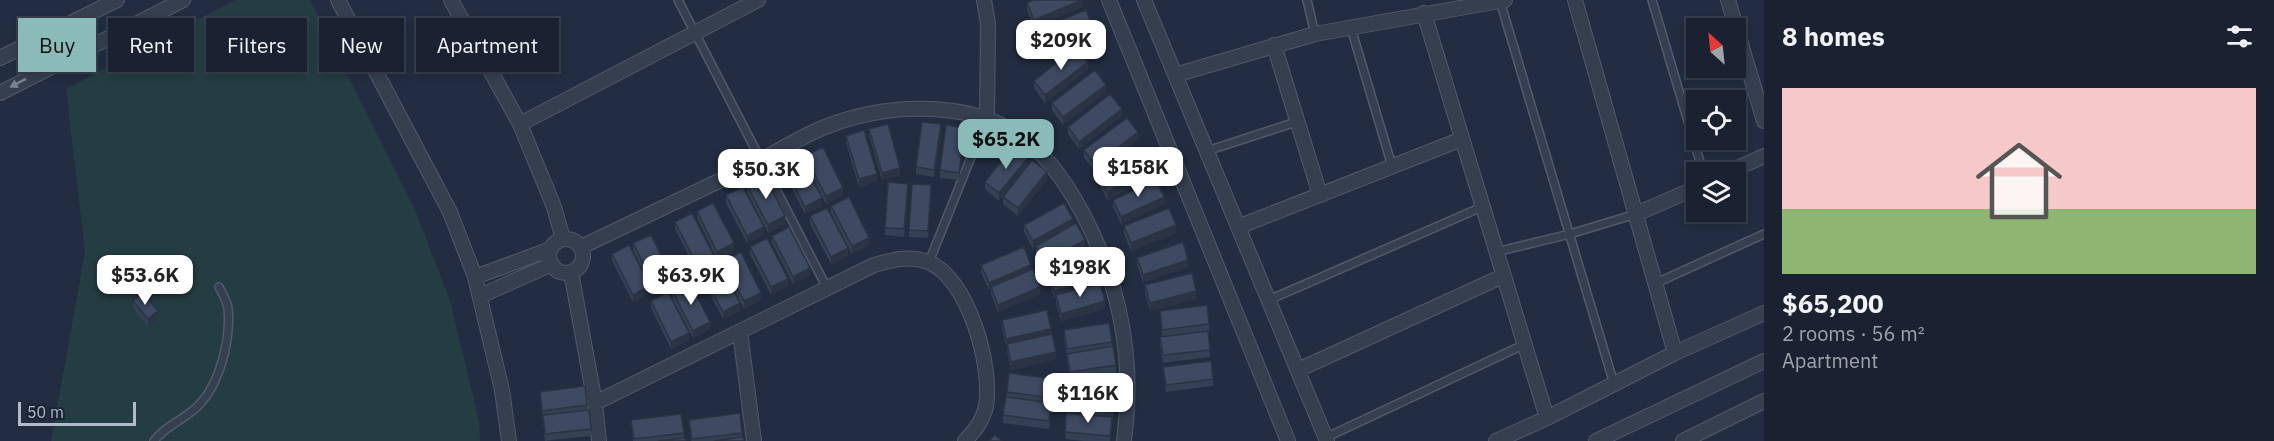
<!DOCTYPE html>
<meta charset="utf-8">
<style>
body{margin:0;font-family:"IBM Plex Sans",sans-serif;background:#232a39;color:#f1f3f6;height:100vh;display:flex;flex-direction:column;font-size:22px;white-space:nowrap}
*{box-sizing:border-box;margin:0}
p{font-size:20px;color:#9fa4ab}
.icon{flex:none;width:33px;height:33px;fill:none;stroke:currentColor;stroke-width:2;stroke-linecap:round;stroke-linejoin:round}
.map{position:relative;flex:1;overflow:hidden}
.drawer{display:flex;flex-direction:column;background:#1a2231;width:510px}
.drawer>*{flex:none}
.banner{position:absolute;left:18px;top:18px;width:570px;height:54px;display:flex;gap:12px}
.needle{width:39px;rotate:333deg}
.controls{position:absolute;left:1686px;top:18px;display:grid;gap:12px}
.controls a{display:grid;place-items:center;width:60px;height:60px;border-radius:0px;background:#1a2231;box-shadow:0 3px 9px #0003,0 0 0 2px #383f4d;font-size:30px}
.scale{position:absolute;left:18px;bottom:15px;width:118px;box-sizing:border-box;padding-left:6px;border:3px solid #b2bacb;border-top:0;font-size:16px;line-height:21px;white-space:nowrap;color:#b2bacb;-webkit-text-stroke:4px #1b2435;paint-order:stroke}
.price{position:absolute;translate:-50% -51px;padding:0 14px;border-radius:12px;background:#fff;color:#222;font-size:20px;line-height:39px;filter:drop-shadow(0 2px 3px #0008)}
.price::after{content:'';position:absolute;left:50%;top:36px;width:18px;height:14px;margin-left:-9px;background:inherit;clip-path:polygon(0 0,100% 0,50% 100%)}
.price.on{background:#8bbbb9;color:#111}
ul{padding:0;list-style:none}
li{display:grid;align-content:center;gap:12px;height:318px;padding:0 18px}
li span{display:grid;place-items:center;height:186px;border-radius:0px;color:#555}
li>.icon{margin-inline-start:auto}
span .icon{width:108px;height:108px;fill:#fffc;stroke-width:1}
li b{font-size:26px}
h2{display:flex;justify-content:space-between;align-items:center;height:72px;padding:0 18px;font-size:26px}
.pill{padding:0 21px;border-radius:0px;background:#1a2231;box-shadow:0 3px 9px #0003,0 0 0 2px #383f4d;font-size:21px;line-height:54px}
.pill.on{background:#8bbbb9;color:#111}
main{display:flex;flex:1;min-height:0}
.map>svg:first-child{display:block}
</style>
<main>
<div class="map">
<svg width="1764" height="441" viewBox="0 0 1764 441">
<rect width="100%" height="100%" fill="#222d41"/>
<path fill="#243d42" d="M235,0H310L415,210L450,300L479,421L480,441H51L85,252L66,89Z"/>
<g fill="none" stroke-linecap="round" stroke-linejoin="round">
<g stroke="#515a6b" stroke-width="10">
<path id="service" d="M678,0L827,288
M1307,0L1315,34
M1652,0L1703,172
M1500,1L1614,384
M1351,28L1392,166
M1207,151L1299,121
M1496,252L1570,234L1636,214
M929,262L986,120
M1654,284L1764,234
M1269,300L1484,206
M1325,438L1523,345
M154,441C165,426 183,420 197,407C220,385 231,339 228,308C227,301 222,293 219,287"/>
</g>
<g stroke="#515a6b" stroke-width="16">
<path id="minor" d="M338,0L450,212L475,277L502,390L509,441
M451,0L520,124L554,207L563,239
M984,0L988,24L987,118
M1109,0L1288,441
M1144,0L1327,441
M1575,0L1675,353
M1728,0L1764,121
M1424,13L1547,418
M1274,45L1320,195
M0,58L117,0
M1175,75L1315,34L1505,0
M0,93L183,0
M520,124L758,0
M1729,172L1764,156
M1636,214L1696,188
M1238,227L1462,139
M549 256a17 17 0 1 1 34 0a17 17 0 1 1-34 0Z
M581,247C635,221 690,195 744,169C771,156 797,138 825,127C882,104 964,99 1017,134C1046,152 1067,184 1083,214C1121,286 1135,360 1124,441
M571,272L595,403L599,441
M475,277L551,249
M480,296L552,264
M740,332L754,441
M1298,370L1503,276
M595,403L874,265C893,260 909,255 928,262C968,277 993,367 986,406C983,421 975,430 965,441
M1496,441L1547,418L1675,353L1764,313
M1596,441L1764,361
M1683,441L1764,401"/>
</g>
<use href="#service" stroke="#363f50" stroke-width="7"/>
<use href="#minor" stroke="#363f50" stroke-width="14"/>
</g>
<path fill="#344053" d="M1027,3L1083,7L1034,27L1027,10Z
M1036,30L1093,34L1043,54L1036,37Z
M1088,69L1045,103L1034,88V81Z
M1106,92L1063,125L1052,110V103Z
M1122,116L1079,149L1068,134V127Z
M869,129L900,175L882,180L869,136Z
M941,132L934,177L916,174V167Z
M965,135L959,180L940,178V170Z
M846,136L877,181L859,187L846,143Z
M1138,140L1095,172L1084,158V150Z
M1013,146L999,201L985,189V182Z
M805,156L843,195L826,204L805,163Z
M784,166L822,206L805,214L784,174Z
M1099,176L1150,178L1107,200L1099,183Z
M1047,180L1018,216L1003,204V197Z
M747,185L785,224L768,233L747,192Z
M908,191L904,237L885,235V228Z
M931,193L928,238L909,237V230Z
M726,195L764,235L747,243L726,203Z
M1113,200L1164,204L1121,224L1113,207Z
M831,206L869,245L852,254L831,213Z
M697,211L734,251L717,259L697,218Z
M810,216L848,256L831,264L810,224Z
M675,222L713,261L696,270L675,229Z
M1024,225H1073L1085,247L1045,270L1036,253V247L1033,249L1024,232Z
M1124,226L1176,233L1131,251L1124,234Z
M772,236L810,275L793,284L772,243Z
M633,243L671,283L654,291L633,251Z
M750,247L788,286L771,295L750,254Z
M612,254L650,293L633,302L612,261Z
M1137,258L1188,267L1143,282L1137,265Z
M723,261L761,300L744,309L723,268Z
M981,265L1031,270L1040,294L998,312L991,294V289L989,290L981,272Z
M702,272L740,311L723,319L702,279Z
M1049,272L1099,283L1105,309L1061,321L1056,303V298H1054L1049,280Z
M1145,285L1196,299L1150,311L1145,293Z
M672,290L710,329L693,338L672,298Z
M133,301L158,318L148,327L133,308Z
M651,301L689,340L671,349L651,308Z
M1160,311L1209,324V331H1208L1210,357L1163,363L1160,345V337H1162Z
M1002,320L1051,334L1056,359L1011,370L1007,351V346H1006L1002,328Z
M1064,330L1112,342L1116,365V373L1070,380L1064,338Z
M1163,367L1213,379V386L1166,392Z
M1054,386L1049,429L1003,423V415L1007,392Z
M540,392L587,405L591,429V436L545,441L543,418H542Z
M1115,401L1110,441H1084L1065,439L1067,408Z
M631,420L684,433V438L686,441H633Z
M689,420L742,433V438L744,441H691Z"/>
<path fill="#2b3444" d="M1083,0V7L1034,27V20Z
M1093,27V34L1043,54V47Z
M1088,62V69L1045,103V95Z
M1106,85V92L1063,125V117Z
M1122,109V116L1079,149V142Z
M941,124V132L934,177V170Z
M965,128V135L959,180V173Z
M1138,132V140L1095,172V165Z
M1028,158V165L999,201V193Z
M900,168V175L882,180V173Z
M1150,171V178L1107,200V192Z
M1047,172V180L1018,216V208Z
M877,174V181L859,187V179Z
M843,188V195L826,204V196Z
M1164,197V204L1121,224V217Z
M822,198V206L805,214V207Z
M785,216V224L768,233V225Z
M1073,219V227L1033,249V241Z
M1176,225V233L1131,251V243Z
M764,227V235L747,243V236Z
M869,238V245L852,254V246Z
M1085,240V247L1045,270V262Z
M734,243V251L717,259V252Z
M848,248V256L831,264V257Z
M713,254V261L696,270V263Z
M1188,260V267L1143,282V275Z
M1031,265V272L991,287V289L989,290V283Z
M810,268V275L793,284V277Z
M671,275V283L654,291V284Z
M1099,278V285L1056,295V298H1054V291Z
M788,279V286L771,295V287Z
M650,286V293L633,302V295Z
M1040,287V294L998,312V305Z
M1196,291V299L1150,311V303Z
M761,293V300L744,309V301Z
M1105,301V309L1061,321V314Z
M740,303V311L723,319V312Z
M158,311V318L148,327V319Z
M710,322V329L693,338V331Z
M1051,329V336L1006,346V339Z
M689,333V340L671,349V342Z
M1056,352V359L1011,370V362Z"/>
<path fill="#3d4a61" stroke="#2b3444" stroke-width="1.5" d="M1033,0H1082L1034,20L1027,3Z
M1086,10L1093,27L1043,47L1036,30Z
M1076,47L1088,62L1045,95L1034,81Z
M1095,70L1106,85L1063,117L1052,103Z
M1110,94L1122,109L1079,142L1068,127Z
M1127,118L1138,132L1095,165L1084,150Z
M922,122L941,124L934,170L916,167Z
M888,124L900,168L882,173L869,129Z
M946,125L965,128L959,173L940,170Z
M864,130L877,174L859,179L846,136Z
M1013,146L1028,158L999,193L985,182Z
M823,147L843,188L826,196L805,156Z
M1142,154L1150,171L1107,192L1099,176Z
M801,158L822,198L805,207L784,166Z
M1032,160L1047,172L1018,208L1003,197Z
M765,176L785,216L768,225L747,185Z
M1156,180L1164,197L1121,217L1113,200Z
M888,182L908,184L904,229L885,228Z
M912,184L931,185L928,231L909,230Z
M743,187L764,227L747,236L726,195Z
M849,197L869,238L852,246L831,206Z
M713,203L734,243L717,252L697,211Z
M1064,203L1073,219L1033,241L1024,225Z
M827,208L848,248L831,257L810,216Z
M1169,208L1176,225L1131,243L1124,226Z
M692,213L713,254L696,263L675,222Z
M1076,223L1085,240L1045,262L1036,246Z
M789,227L810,268L793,277L772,236Z
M651,235L671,275L654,284L633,243Z
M767,238L788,279L771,287L750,247Z
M1183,242L1188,260L1143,275L1137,258Z
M629,245L650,286L633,295L612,254Z
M1024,247L1031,265L989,283L981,265Z
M741,252L761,293L744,301L723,261Z
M1094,260L1099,278L1054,291L1049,272Z
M719,263L740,303L723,312L702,272Z
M1033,269L1040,287L998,305L991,287Z
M1192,273L1196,291L1150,303L1145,285Z
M689,281L710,322L693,331L672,290Z
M1100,283L1105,301L1061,314L1056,295Z
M143,292L158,311L148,319L133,301Z
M668,292L689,333L671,342L651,301Z
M1207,305L1209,324L1162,330L1160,311Z
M1047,310L1051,329L1006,339L1002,320Z
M1109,323L1112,342L1067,349L1064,330Z
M1208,331L1210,350L1163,355L1160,337Z
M1052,334L1056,352L1011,362L1007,344Z
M1113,346L1116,365L1070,372L1067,354Z
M1211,361L1213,379L1166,385L1163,367Z
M1009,373L1054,379L1052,398L1007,392Z
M585,386L587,405L542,411L540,392Z
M1069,389L1115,393L1113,412L1067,408Z
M1006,397L1051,403L1049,421L1003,415Z
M589,410L591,429L545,434L543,415Z
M740,413L742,433L692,439L689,420Z
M1066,413L1112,417L1110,436L1065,432Z
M681,414L684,433L634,439L631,420Z
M995,435L1002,441H989Z
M743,437L744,441H714Z
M685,438L686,441H658Z"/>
<defs><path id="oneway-solid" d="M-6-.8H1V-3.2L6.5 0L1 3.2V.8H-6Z" transform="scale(1.5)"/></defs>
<use fill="#7a8394" href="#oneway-solid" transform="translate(18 83) rotate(153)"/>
</svg>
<div class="controls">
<a><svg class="needle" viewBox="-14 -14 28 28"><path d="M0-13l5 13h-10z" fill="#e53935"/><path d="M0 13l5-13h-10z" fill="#9fa4ab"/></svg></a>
<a><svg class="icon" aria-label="locate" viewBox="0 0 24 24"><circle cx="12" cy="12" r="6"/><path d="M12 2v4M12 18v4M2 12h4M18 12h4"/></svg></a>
<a><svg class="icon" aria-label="layers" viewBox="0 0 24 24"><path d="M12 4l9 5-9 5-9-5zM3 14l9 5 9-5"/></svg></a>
</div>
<div class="scale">50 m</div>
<b class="price" style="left:1061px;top:71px">$209K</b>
<b class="price on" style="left:1006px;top:170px">$65.2K</b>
<b class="price" style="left:1138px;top:198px">$158K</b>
<b class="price" style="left:766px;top:200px">$50.3K</b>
<b class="price" style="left:1080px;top:298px">$198K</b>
<b class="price" style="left:145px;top:306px">$53.6K</b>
<b class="price" style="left:691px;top:306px">$63.9K</b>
<b class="price" style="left:1088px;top:424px">$116K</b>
<div class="banner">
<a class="pill on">Buy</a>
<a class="pill">Rent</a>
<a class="pill">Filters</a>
<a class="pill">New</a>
<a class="pill">Apartment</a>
</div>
</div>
<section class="drawer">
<h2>8 homes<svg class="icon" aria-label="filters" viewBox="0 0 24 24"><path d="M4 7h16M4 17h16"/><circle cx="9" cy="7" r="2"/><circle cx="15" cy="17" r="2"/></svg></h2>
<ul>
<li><span style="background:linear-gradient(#f6c9c9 65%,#8fb573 0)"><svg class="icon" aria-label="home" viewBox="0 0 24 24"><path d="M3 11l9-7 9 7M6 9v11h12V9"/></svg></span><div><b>$65,200</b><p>2 rooms · 56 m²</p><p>Apartment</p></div></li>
</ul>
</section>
</main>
